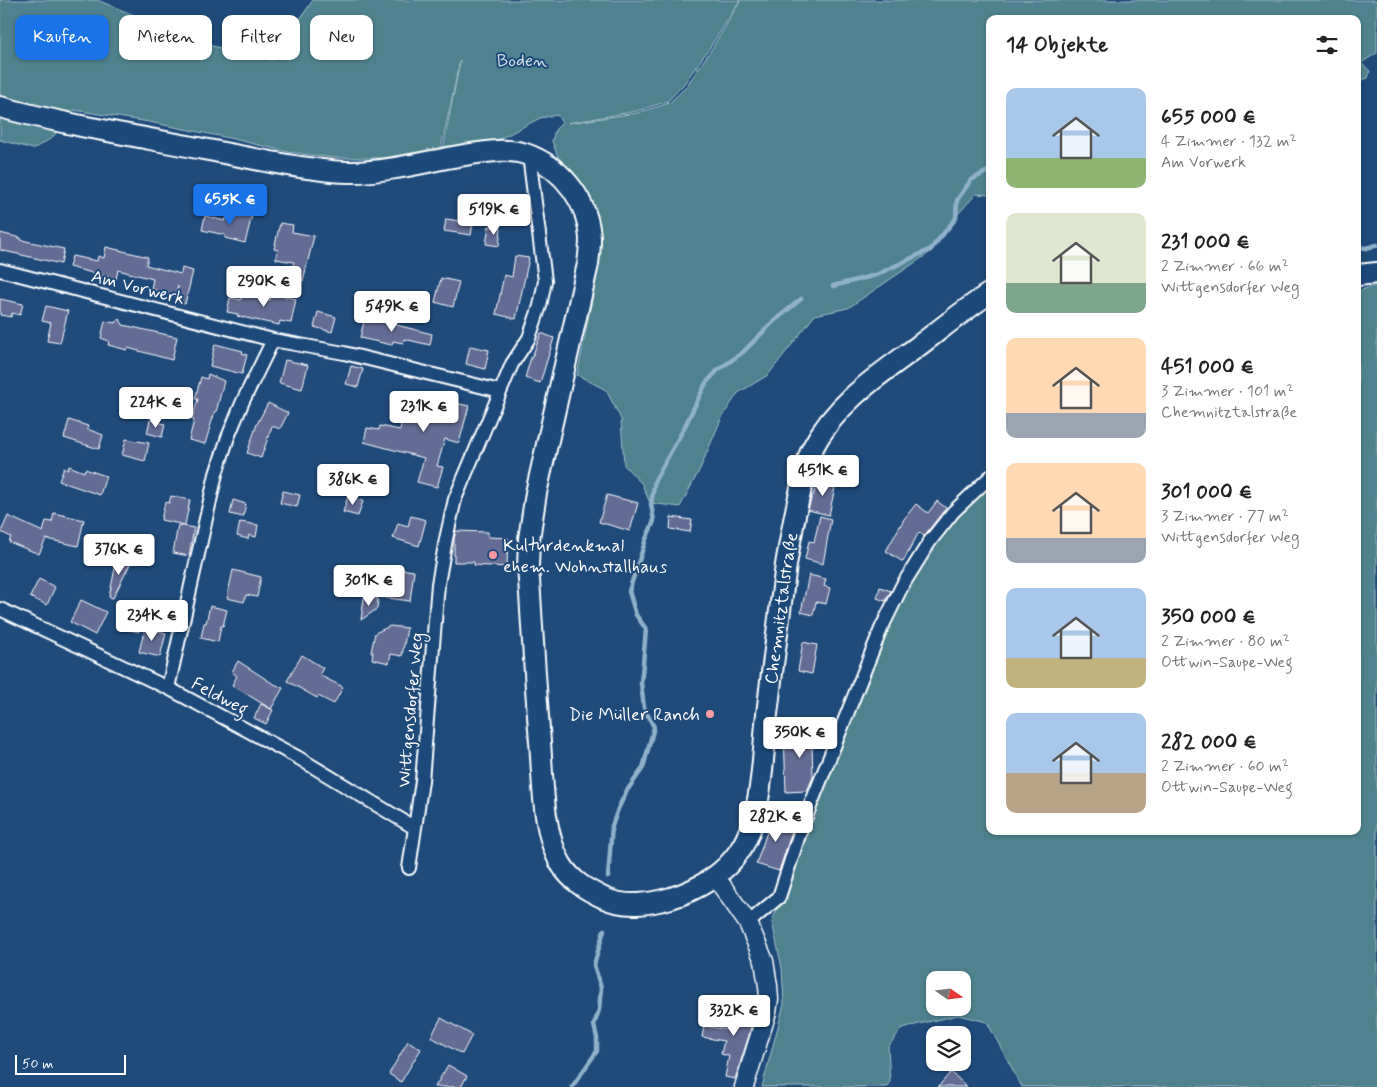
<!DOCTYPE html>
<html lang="de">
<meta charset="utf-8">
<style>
body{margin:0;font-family:Mynerve,sans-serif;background:#f2f2f2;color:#222;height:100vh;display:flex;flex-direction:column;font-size:19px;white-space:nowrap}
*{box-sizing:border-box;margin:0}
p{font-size:16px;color:#767676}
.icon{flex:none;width:28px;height:28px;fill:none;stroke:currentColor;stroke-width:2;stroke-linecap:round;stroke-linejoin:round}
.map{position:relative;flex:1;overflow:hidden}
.sheet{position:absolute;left:986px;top:15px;width:375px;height:820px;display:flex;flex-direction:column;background:#fff;border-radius:10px;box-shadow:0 1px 4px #0004}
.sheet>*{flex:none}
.top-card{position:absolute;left:15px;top:15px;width:475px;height:45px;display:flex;gap:10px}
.needle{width:32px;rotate:104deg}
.fabs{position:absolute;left:926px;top:971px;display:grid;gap:10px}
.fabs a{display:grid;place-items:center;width:45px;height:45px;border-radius:10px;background:#fff;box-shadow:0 1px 4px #0004;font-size:25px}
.scale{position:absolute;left:15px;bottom:12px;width:111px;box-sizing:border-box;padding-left:5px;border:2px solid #fff;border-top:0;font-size:14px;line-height:18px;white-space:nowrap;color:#fff;-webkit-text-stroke:4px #1f4a7a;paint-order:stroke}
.price{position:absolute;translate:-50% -42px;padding:0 11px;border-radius:5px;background:#fff;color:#222;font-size:16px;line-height:32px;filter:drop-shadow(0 1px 2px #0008)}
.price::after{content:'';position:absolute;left:50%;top:30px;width:15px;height:11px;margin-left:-8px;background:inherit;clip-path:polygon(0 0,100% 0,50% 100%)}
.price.current{background:#1a73e8;color:#fff}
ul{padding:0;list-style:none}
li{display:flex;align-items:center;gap:15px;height:125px;padding:0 20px}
li span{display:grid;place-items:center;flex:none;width:140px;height:100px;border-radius:10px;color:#555}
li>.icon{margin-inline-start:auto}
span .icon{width:60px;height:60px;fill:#fffc;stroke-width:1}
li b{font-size:21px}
h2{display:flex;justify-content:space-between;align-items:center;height:60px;padding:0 20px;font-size:21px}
.tag{padding:0 18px;border-radius:10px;background:#fff;box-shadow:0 1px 4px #0004;font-size:18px;line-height:45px}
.tag.current{background:#1a73e8;color:#fff}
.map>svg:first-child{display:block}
</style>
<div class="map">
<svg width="1377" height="1087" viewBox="0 0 1377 1087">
<rect width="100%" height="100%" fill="#1f4a7a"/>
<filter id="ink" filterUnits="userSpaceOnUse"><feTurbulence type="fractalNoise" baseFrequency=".02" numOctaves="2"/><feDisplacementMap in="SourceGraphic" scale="10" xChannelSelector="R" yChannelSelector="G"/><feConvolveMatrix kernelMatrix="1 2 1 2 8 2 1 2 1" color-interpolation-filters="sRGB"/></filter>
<g filter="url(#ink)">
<path fill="#4f828e" stroke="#a7c0c6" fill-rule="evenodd" d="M0,0H97L208,45L272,60L313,0H740L711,46L683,85L668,101L637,111L568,123L637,113L669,103L685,88L713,47L741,0H1377V53L1361,63L1370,71L1368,78L1358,81V19H990V195L976,194L950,223L932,251L848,308L815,315L768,375L738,393L722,417L700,469L680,507L650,503L642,484L624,465L621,419L606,390L577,375L597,275L601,236L596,215L591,199L569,169L558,157L552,141L555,130L562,123L557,115L540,118L494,142L443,149L460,61L441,148L383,158H334L288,152L229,138L149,122L74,110L52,138L33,149L0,140Z
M1377,285V1087H1022L987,1022L958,1015L902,1028L888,1047L890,1082L886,1087H762L784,1004L782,968L772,922L840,741L896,606L932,544L962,511L990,486V831H1358V291ZM935,980H962V1008H935Z"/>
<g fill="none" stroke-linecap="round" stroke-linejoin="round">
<path stroke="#91b1c9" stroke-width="4.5" d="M1358,247L1366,248L1377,245
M833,286L876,275L931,249L956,218L957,200L971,180L990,170
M608,877L612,826L618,809L626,792L643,768L654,727L644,708L641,683L643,664L646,629L636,615L629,591L646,539L654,521L651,504L655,480L683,430L706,383L718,370L743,352L773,322L801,299
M572,1087L597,1051V1038L594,1025L599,1010L601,988L594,965L604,930"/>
</g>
<path fill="#636c93" stroke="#fff" d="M231,210L252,215L245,243L225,238V235L202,230L205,216L225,221L226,218H229Z
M446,219L473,223L471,235L444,231Z
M280,223L293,225L292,232L314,236L303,281L290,278L294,262L276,259L278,250L274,249Z
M489,226L501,228L499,246L486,244Z
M0,233L21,238V240L64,249L61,264L0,250Z
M106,247L148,257L146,265L181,274L182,268L193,271L185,304L175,302L178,286L176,296L151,289L153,279L118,270L116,279L69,267L72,256L97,261L98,256L104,258Z
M515,256L529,258L516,319L496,314L504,275L512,277Z
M441,278L459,282L453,307L435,302Z
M242,293L270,300L272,294L296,299L291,323L280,321L279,325L237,316L238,314L227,312L230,298L241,300Z
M0,299L23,304L20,315L12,313L11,317L0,315Z
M46,306L68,311L60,343L47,341L51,323L42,321Z
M318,312L336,317L332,332L314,327Z
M365,317L432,334L430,345L404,339L403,343L393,341L392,345L360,338Z
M120,319L123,325L177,337L172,360L128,348L127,350L108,345L109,341L101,338L105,321L115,323Z
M541,333L554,338L540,383L525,378L531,357H532Z
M215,344L243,351L242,353L247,355L242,374L210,366Z
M470,346L489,350L485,369L466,364Z
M285,360L308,365L302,389L279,383Z
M351,366L363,369L358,387L346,384Z
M208,374L224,381L216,412L215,411L205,444L189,440L194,420L192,419L198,399H195L201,377L207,379Z
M408,393L469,406L459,443L445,439L437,466L443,467L437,487L417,482L424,458L364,442L367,428L379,430L380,426L400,430Z
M268,403L288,413L280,429L272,426L261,458L247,453L257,424Z
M69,420L88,426L87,429L103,435L99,449L64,438Z
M150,420L165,424L162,437L147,433Z
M126,439L149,443L145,461L122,455Z
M69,466L84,472L85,469L106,476L100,495L59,481L64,468L68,470Z
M818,479L836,483L829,515L808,510L812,496H813Z
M283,491L300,495L297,507L280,503Z
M607,495L638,503L630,531L599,522Z
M171,496L190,500L185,525L161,520L165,502L169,503Z
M348,496L363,501L358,516L343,512Z
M233,500L246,504L243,517L230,514Z
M937,501L946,508L924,536L919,532L903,562L886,551L904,519L916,504L928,513Z
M54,513L84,520L78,546L46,539L39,554L9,542L11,537L1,532L8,516L43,532L46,521L52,522Z
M411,516L426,520L419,546L393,538L398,523L408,526Z
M820,516L831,519L823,564L805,559L809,541L814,542Z
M671,517L692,520L690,532L670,529Z
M240,522L258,525L256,537L249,535L248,539L237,536Z
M178,525L194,528L189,556L173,553Z
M456,531L488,532V537L508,538L507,567L474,565V562H454V539Z
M117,559L131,562L113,598L109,597Z
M377,566L414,571L410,601L373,596Z
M233,570L261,577L257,597L246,595L244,602L227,598Z
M809,575L826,579L824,586L830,588L826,604L816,602L813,615L801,612Z
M39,579L55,587L47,605L30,597Z
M880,587L891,591L885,601L877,598Z
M364,598L378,599L377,609L361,620Z
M81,600L106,612L95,635L70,622Z
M210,606L227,610L223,626H221L218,642L201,638L204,623H206Z
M129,612L144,615L139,632L125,629Z
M390,626L407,628L402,656L391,654L389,663L372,659L373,652H371L375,633Z
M145,627L166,633L160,657L139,652Z
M803,642L817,645L812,674L798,671Z
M302,655L323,668L319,675L343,687L334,704L318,696L317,698L287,681Z
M238,661L272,683L283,688L271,709L232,685L237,676L232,672Z
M261,704L273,710L266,724L254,718Z
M784,732L826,733L824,746L812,744L813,777L807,791L786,792Z
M772,815L795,822L779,871L756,864L767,832L770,833Z
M736,1004L757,1008L752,1023H751L750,1032L735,1079L725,1077L729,1056L721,1054L724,1041L702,1037L704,1026L730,1030Z
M441,1018L472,1035L462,1054L431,1037Z
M408,1041L421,1049L401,1082L389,1074Z
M448,1065L467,1076L461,1087H435Z
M951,1072L967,1087H938Z"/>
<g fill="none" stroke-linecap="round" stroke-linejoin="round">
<g stroke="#fff" stroke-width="16">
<path id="street" d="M0,270L273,340L344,353L500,391
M0,609L168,688L297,757L415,828
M168,688L216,474L228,437L243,401L273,340
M409,868L422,781L438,584L446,539L455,499L512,364L529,338L540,306L545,281L529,155
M748,923L779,897L801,829L881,629L902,586L930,541L953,512L990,477"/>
</g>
<g stroke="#fff" stroke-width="21">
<path id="secondary" d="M715,876L748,923L764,961L768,986L769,999L767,1012L744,1087"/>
</g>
<g stroke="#fff" stroke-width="24">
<g id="primary">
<path id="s1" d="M0,107C66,125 136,136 203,149C235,155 268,162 300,167C317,169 335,173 352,172C386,172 420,163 453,157C478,153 507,146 531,156C564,170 588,202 590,238C590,247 589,256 588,264L536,493L529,539L528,566L530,594C533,643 536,693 540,742C543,778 542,832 561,864C571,881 587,890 604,898C626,908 649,904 671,898C697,890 725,874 740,850C761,819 763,760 766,723C772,670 779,618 786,565C790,541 794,517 800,493C803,478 806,463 812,449C835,404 877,376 917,347C941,329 965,309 990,293"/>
<path d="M1358,275L1377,273"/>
</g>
</g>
<use href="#street" stroke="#1f4a7a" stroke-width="12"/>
<use href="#secondary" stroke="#1f4a7a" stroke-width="18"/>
<use href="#primary" stroke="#1f4a7a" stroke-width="20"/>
</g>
</g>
<g fill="#ff9aa2" stroke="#1f4a7a" stroke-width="2">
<circle cx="493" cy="555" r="5"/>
<circle cx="710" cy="714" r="5"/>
</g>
<g text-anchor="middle" stroke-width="4" stroke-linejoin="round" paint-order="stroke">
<g font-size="18" fill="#d3e0e3" stroke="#1f4a7a">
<text x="522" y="66">Boden</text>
</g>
<g font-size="18" fill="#fff" stroke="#1f4a7a">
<text transform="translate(138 287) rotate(14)" y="6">Am Vorwerk</text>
<text dy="6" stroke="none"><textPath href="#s1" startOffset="1738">Chemnitztalstraße</textPath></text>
<text transform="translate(220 696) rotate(28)" y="6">Feldweg</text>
<text transform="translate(410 710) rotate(-85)" y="6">Wittgensdorfer Weg</text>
</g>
<g font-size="18" fill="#fff" stroke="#1f4a7a" text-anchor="start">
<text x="503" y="551">Kulturdenkmal<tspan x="503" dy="21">ehem. Wohnstallhaus</tspan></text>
<text x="700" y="720" text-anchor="end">Die Müller Ranch</text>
</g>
</g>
</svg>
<div class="fabs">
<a><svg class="needle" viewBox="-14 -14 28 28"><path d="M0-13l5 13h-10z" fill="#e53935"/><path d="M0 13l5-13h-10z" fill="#767676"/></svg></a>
<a><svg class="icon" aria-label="layers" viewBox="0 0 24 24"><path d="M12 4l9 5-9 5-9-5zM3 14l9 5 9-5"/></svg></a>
</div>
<div class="scale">50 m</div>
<b class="price current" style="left:230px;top:226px">655K €</b>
<b class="price" style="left:494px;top:236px">519K €</b>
<b class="price" style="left:264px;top:308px">290K €</b>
<b class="price" style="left:392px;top:333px">549K €</b>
<b class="price" style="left:156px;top:429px">224K €</b>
<b class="price" style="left:424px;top:433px">231K €</b>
<b class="price" style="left:823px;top:497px">451K €</b>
<b class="price" style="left:353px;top:506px">386K €</b>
<b class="price" style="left:119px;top:576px">376K €</b>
<b class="price" style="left:369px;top:607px">301K €</b>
<b class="price" style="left:152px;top:642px">234K €</b>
<b class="price" style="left:800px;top:759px">350K €</b>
<b class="price" style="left:776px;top:843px">282K €</b>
<b class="price" style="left:734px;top:1037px">332K €</b>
<div class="top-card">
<a class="tag current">Kaufen</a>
<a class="tag">Mieten</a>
<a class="tag">Filter</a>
<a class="tag">Neu</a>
</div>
<section class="sheet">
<h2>14 Objekte<svg class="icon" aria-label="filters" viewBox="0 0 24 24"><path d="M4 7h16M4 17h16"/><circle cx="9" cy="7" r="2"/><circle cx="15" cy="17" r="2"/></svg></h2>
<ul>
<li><span style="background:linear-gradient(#a9c7e8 70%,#8fb573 0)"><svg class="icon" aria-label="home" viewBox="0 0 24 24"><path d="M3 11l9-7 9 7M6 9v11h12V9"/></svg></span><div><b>655 000 €</b><p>4 Zimmer · 132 m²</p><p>Am Vorwerk</p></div></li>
<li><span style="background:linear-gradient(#dfe7d0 70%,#7fa58c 0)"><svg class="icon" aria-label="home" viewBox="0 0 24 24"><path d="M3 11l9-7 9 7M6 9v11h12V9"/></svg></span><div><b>231 000 €</b><p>2 Zimmer · 66 m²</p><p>Wittgensdorfer Weg</p></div></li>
<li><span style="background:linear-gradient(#ffd9b3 75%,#9aa5b1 0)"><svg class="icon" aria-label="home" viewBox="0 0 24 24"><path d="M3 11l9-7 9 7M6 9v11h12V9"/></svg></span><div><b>451 000 €</b><p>3 Zimmer · 101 m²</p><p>Chemnitztalstraße</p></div></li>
<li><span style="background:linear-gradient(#ffd9b3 75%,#9aa5b1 0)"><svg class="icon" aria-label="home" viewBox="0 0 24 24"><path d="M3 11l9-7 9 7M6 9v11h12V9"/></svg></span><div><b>301 000 €</b><p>3 Zimmer · 77 m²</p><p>Wittgensdorfer Weg</p></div></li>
<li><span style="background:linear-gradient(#a9c7e8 70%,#c2b280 0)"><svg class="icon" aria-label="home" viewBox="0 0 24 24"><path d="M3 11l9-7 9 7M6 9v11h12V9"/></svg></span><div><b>350 000 €</b><p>2 Zimmer · 80 m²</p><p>Ottwin-Saupe-Weg</p></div></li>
<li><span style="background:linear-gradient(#a9c7e8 60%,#b9a48a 0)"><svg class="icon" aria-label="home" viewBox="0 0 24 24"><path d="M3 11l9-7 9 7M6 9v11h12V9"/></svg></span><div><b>282 000 €</b><p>2 Zimmer · 60 m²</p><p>Ottwin-Saupe-Weg</p></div></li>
</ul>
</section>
</div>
